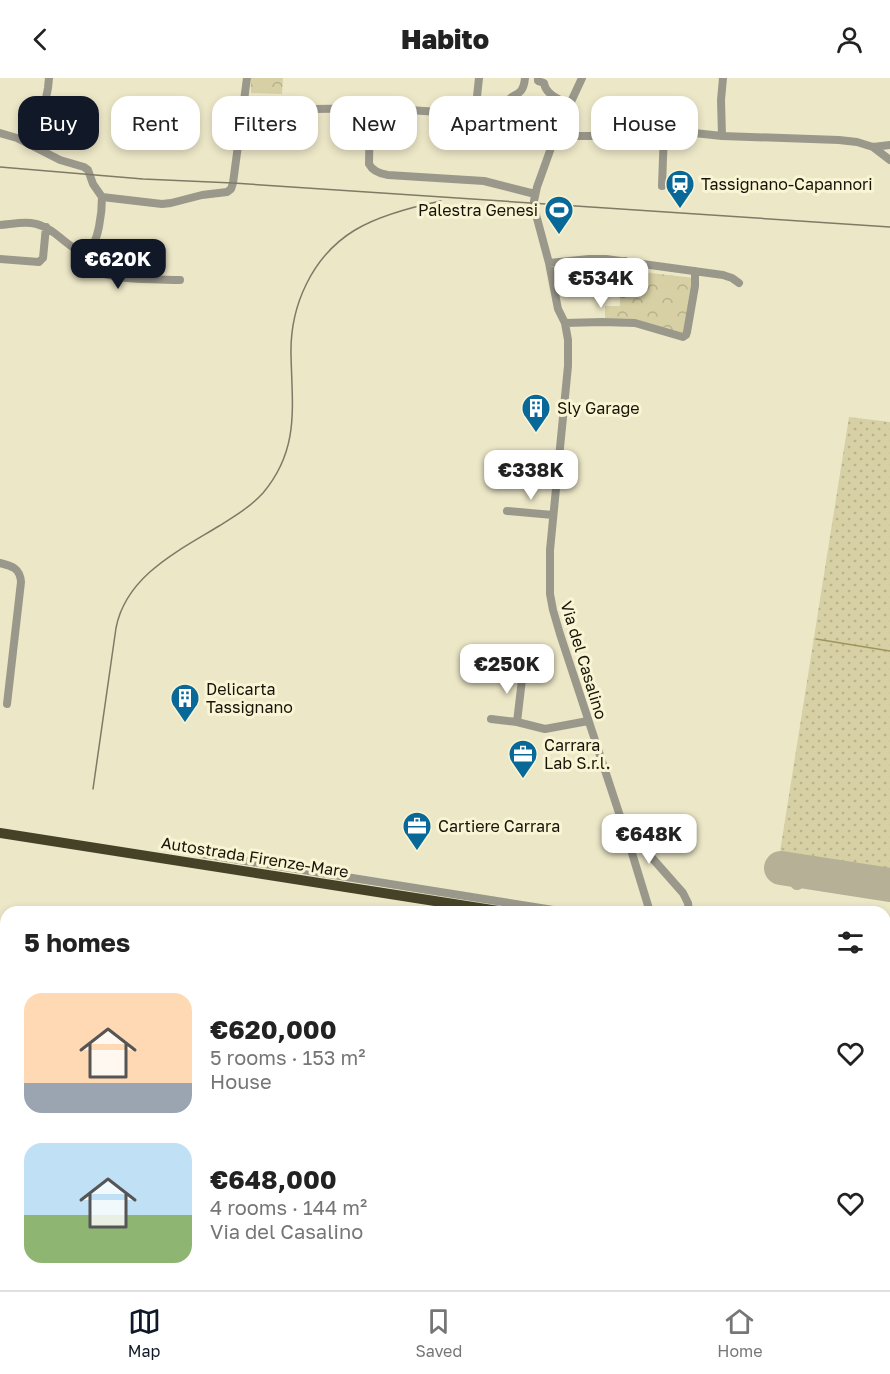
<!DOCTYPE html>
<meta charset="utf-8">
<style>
body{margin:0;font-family:"Golos Text",sans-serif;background:#f2f2f2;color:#222;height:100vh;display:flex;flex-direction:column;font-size:22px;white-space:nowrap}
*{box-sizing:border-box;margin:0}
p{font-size:20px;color:#767676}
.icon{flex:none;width:33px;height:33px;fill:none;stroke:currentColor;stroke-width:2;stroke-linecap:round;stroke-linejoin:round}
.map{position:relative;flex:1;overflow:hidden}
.details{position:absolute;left:0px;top:828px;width:891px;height:384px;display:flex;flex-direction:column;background:#fff;border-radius:18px 18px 0 0;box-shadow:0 3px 9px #0003}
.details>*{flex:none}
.guide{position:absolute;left:18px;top:18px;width:855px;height:54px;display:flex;gap:12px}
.price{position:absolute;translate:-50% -51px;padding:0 14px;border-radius:12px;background:#fff;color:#222;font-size:20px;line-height:39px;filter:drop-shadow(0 2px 3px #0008)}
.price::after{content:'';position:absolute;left:50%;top:36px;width:18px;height:14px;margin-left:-9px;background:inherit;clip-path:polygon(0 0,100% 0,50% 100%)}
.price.active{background:#111827;color:#fff}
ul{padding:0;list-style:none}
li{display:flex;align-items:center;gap:18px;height:150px;padding:0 24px}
li span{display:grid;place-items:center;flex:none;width:168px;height:120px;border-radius:18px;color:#555}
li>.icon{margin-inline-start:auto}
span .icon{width:72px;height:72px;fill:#fffc;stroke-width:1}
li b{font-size:26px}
h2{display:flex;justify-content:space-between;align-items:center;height:72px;padding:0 24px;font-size:26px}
.tag{padding:0 21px;border-radius:18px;background:#fff;box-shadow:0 3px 9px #0003;font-size:21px;line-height:54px}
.tag.active{background:#111827;color:#fff}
header{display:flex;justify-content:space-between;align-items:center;height:78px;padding:0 24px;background:#fff;font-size:27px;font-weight:800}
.tab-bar{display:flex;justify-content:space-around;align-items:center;height:84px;border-top:2px solid #e0e0e0;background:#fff;font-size:16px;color:#767676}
.tab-bar a{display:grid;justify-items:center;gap:3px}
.tab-bar .active{color:#111827}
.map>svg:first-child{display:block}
</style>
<header><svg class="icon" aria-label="back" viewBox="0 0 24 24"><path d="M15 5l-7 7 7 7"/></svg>Habito<svg class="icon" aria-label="person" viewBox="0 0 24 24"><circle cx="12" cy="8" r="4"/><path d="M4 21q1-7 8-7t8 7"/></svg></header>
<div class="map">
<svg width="890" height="1212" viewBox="0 0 890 1212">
<defs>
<pattern id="grass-dots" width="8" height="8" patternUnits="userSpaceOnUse" patternTransform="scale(1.5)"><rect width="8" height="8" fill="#d7d0a4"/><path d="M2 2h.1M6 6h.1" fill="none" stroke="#b8b28c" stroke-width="1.8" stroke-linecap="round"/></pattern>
<pattern id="park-crowns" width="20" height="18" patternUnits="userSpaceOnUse" patternTransform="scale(1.5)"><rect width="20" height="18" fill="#d7d0a4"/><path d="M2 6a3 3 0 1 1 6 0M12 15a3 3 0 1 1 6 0" fill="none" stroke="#b8b28c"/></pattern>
</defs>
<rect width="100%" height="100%" fill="#ece7c7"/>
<path fill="url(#grass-dots)" d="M849,339L890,344V798L779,780Z"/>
<path fill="url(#park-crowns)" d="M251,0H283L282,16L251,15Z
M604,185L622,187L625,192L694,200L684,257L635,243L607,244L605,239V228H620V218L604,216L603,212Z"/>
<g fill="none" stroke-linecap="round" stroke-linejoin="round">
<path stroke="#9e955d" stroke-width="1.5" d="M816,561L890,573"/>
<path stroke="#9e955d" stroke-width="5" d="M885,1191L890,1192
M435,1212L439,1206"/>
<path stroke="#b5b096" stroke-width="14" d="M797,805L799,793"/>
<path stroke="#b5b096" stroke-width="34" d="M781,790L890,807"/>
<path stroke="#9a988b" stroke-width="8" d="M538,0V3L544,5C546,17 559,21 569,27
M582,0L556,56L537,109L534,123L535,133L549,185L558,231L565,245L568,262V288L550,472V516L553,532L560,556L623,747L683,815L688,825L689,834
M244,26L314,31L380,30L468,36L525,51L572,58H593L617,53L642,52L685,54L722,58L839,62L857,64L873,69L890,67
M370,30L369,86C373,94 381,96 388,97L484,103L535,116
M475,37L479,0
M502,45C503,39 503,31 506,26C511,13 523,22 525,0
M0,55L17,60L60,82L84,89L88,92L93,106L102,119
M722,58L721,22L723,0
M35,69L37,64L48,10L49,0
M873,69L890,82
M662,108L664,53
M102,119L162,126L171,125L202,117L227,114L231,111L233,105L247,0
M0,147C14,146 29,142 42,148C58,153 69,173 87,174C99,166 102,133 102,119
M87,174C88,180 90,187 95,191C107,203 162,201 180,202
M0,181L39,184L43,180L46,149
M549,185L589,181H606L723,197L732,200L739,205
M623,216L625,183
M565,245L602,244L635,245L683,259L686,257L687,254L695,208V193
M507,433L553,437
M0,485C12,488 20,490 21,504L7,626
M491,641L517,644L545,651L588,643
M517,644L523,593
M624,749L650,834
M202,776L566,834
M885,875L890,876
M0,1007L6,1008
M885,1077L890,1079
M885,1181L890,1182
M0,1190V1188
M692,1206L694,1212
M234,1212L235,1206"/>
<path stroke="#464228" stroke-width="10" d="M0,755L505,834
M885,894L890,895"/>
<path stroke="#7e7a65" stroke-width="1.5" d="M0,89L143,101L233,105L890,149
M93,711L116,550C126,498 178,473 219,448C235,438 250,429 263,415C300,371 292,329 291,276C290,228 312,178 355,152C380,137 412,129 441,123"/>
</g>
<defs>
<g id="station-pin" transform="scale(1.5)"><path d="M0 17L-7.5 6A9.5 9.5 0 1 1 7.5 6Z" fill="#086998" stroke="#f9f4d4"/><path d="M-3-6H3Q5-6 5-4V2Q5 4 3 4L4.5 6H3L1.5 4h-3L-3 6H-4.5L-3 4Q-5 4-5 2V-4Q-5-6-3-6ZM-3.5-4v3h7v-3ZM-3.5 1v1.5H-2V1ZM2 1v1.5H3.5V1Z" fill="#fff"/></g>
<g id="stadium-pin" transform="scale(1.5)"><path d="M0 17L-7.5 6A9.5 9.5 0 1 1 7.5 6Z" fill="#086998" stroke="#f9f4d4"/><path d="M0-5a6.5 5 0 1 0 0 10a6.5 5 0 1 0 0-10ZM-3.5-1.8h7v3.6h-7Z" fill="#fff"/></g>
<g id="building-pin" transform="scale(1.5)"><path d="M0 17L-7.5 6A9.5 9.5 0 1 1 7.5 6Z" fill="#086998" stroke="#f9f4d4"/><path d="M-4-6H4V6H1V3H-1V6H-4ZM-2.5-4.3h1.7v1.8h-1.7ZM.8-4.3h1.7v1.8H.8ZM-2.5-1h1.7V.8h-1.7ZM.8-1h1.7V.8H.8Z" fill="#fff"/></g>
<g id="office-pin" transform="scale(1.5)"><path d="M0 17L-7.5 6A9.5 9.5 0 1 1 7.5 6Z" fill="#086998" stroke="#f9f4d4"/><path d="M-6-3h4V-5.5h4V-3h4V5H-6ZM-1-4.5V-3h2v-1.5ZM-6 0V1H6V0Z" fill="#fff"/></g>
</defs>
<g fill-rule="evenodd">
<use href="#station-pin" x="680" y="106"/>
<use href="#stadium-pin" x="559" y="132"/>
<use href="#building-pin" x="536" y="330"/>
<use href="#building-pin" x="185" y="620"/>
<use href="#office-pin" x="523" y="676"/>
<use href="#office-pin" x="417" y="748"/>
</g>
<g text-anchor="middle" stroke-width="6" stroke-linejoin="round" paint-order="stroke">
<g font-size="16" fill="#161409" stroke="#f9f4d4" text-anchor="start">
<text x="701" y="112">Tassignano-Capannori</text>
<text x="538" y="138" text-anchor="end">Palestra Genesi</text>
<text x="557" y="336">Sly Garage</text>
<text x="206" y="617">Delicarta<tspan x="206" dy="18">Tassignano</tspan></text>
<text x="544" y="673">Carrara<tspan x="544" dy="18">Lab S.r.l.</tspan></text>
<text x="438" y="754">Cartiere Carrara</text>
</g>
<g font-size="16" fill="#161409" stroke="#f9f4d4">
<text transform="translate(584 582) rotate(73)" y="6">Via del Casalino</text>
<text transform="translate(255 779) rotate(9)" y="6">Autostrada Firenze-Mare</text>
</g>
</g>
</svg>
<b class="price active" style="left:118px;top:212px">€620K</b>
<b class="price" style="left:601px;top:231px">€534K</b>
<b class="price" style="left:531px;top:423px">€338K</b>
<b class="price" style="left:507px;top:617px">€250K</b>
<b class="price" style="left:649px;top:787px">€648K</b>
<div class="guide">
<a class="tag active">Buy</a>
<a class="tag">Rent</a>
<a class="tag">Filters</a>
<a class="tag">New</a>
<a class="tag">Apartment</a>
<a class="tag">House</a>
</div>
<section class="details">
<h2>5 homes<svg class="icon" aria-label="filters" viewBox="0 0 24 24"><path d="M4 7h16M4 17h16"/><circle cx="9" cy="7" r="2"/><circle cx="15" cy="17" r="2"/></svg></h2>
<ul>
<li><span style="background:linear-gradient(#ffd9b3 75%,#9aa5b1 0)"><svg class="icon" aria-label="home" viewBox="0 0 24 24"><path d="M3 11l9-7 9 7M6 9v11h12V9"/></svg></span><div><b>€620,000</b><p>5 rooms · 153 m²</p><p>House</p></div><svg class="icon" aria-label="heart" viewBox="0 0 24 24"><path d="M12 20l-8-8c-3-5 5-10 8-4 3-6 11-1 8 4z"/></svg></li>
<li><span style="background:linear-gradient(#bfe0f5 60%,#8fb573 0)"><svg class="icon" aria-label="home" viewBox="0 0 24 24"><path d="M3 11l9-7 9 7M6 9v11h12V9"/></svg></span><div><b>€648,000</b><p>4 rooms · 144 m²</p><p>Via del Casalino</p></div><svg class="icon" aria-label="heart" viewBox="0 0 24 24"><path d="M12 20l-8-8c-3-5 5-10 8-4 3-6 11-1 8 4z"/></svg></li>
</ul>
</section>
</div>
<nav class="tab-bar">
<a class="active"><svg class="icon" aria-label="map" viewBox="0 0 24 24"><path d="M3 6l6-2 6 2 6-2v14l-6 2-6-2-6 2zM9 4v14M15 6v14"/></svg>Map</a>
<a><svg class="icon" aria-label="saved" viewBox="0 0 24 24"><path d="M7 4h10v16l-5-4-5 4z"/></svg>Saved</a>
<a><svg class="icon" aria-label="home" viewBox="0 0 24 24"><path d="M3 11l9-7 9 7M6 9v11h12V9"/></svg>Home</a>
</nav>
